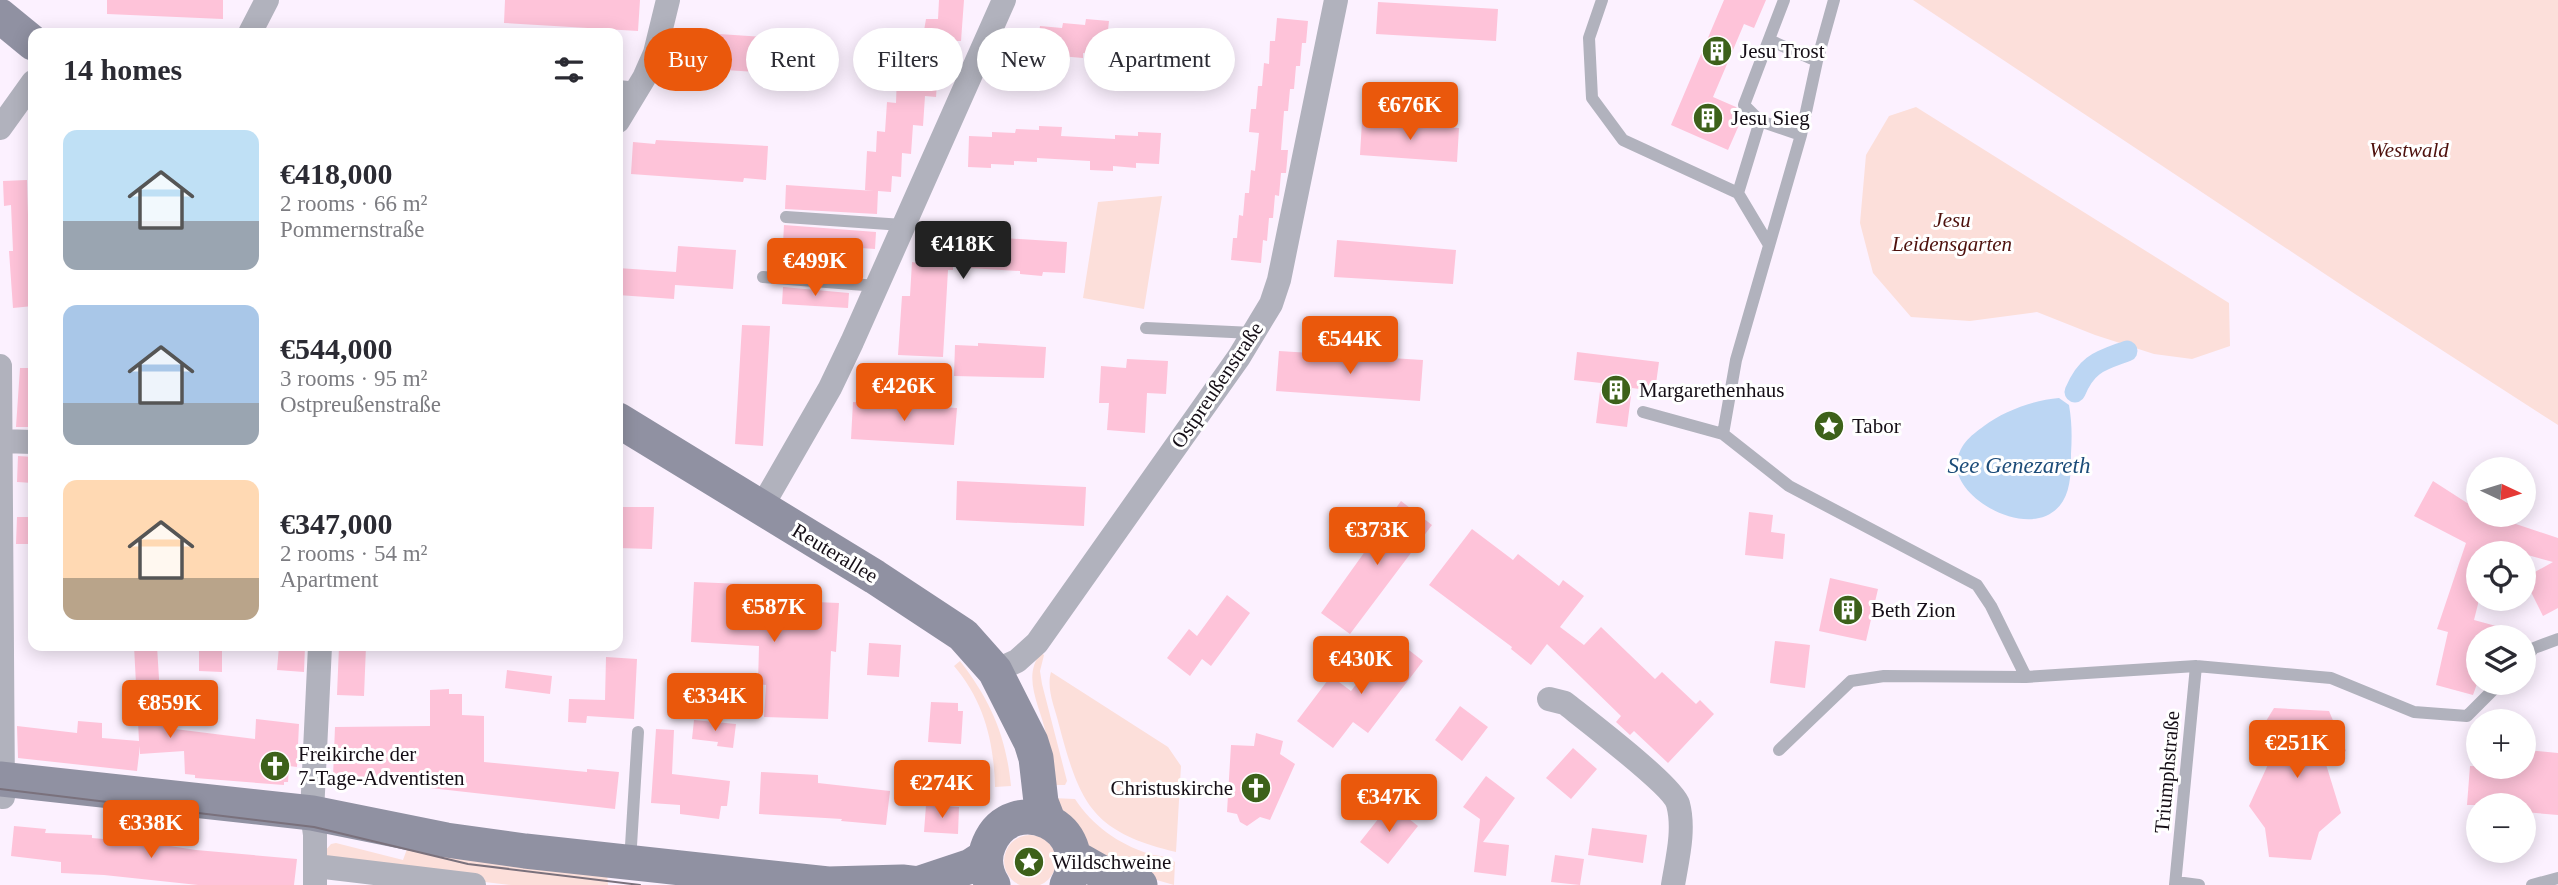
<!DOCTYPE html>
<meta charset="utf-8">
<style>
body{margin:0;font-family:"Times New Roman",serif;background:#f2f2f3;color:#2b2b33;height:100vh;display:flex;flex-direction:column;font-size:26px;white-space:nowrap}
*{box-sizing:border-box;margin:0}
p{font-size:23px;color:#7c7c81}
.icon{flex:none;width:38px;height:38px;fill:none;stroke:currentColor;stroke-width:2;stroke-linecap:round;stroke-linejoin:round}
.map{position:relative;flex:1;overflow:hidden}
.side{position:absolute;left:28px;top:28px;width:595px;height:623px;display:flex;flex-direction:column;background:#fff;border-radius:14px;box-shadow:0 4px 18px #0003}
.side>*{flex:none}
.top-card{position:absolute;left:644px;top:28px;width:665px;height:63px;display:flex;gap:14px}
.needle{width:46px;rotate:94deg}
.tools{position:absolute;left:2466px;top:457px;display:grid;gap:14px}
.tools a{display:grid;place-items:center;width:70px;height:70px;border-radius:50%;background:#fff;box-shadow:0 4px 18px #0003;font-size:35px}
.price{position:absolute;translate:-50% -60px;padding:0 16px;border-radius:7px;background:#ea580c;color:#fff;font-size:23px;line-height:46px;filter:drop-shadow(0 2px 4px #0008)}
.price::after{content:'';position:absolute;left:50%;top:42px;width:21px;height:16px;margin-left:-10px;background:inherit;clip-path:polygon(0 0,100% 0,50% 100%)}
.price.selected{background:#222;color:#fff}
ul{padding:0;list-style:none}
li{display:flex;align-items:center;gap:21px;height:175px;padding:0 35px}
li span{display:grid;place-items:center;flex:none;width:196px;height:140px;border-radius:14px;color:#555}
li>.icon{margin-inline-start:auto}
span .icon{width:84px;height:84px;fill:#fffc;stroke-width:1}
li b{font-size:30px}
h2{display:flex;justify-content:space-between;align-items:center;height:84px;padding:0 35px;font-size:30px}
.tag{padding:0 24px;border-radius:32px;background:#fff;box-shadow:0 4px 18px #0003;font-size:24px;line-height:63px}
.tag.selected{background:#ea580c;color:#fff}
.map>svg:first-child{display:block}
</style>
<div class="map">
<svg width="2558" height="885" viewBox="0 0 2558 885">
<rect width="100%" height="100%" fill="#fcf1ff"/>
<path fill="#fcdfda" d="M1913,0H2558V425L2355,294Z
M1916,107L2229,303L2230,346L2192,359L2154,354L2095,335L2037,312L1970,321L1911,317L1873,273L1860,223L1866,155L1889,116Z
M1162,196L1144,309L1083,298L1098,202Z
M1041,653L1044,655L1040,671L1042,684L1067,781L1065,785H1051C1049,768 1049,751 1046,734C1041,708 1021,677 1041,653Z
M960,661C991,701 1006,736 1011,786L995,787C994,742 984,701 954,666Z
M1051,672L1168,747L1181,766L1176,852C1092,832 1080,804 1059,725C1055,708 1046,689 1051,672Z
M1052,798L1075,799C1093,826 1117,843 1149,854C1158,856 1168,856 1175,862L1174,885L1101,864Z
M1004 861a26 26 0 1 1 52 0a26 26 0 1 1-52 0Z
M336,843L403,860L407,849L607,872L608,885H511L342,865L327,860L325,851L331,844Z"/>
<path fill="#bcd6f3" d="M2059,398L2069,405C2072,422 2072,437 2071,454C2071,469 2071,488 2063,501C2036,545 1954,500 1957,464C1958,446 1970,436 1984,426C2004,411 2034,400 2059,398Z"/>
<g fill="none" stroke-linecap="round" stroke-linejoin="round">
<path stroke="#bcd6f3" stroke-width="21" d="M2075,392C2087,363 2100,361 2127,351"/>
</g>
<path fill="#fec3d9" d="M107,0H223V19L107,14Z
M505,0H640L638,31L504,23Z
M939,0H964L961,41H950L948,69H938L936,97L925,96L923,126L913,125L911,154L902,153L901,177L892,176L891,192L878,191L877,214L785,209L786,185L874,191L865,190L867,151L876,152L877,131L885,132L887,102L896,103L897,75L910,76L912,47L921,48L926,19H938Z
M1724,0H1766L1754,28L1744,24L1713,97L1736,107L1743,116L1728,150L1671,125Z
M1378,2L1498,9L1496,41L1376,34Z
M1277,18L1308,21L1306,43H1302L1300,66H1296L1294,89H1290L1288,111H1284L1281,150H1288L1286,173H1281L1279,196L1275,195L1273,218H1269L1267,241L1263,240L1261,263L1231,260L1233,238H1237L1239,215L1243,216L1245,193H1249L1251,170L1255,171L1259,133L1249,132L1251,109H1256L1258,86H1262L1264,63L1269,64L1270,41H1275Z
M1086,19L1109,21L1108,30L1159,34V30L1182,32L1180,64L1157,63V66L1134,65V57L1083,53V58L1060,56V61L1037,59V63L1014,62L1016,30L1039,32L1040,26L1062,28L1063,23L1085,25Z
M704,33L812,40L810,70L788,68V74L678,67L680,35L703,37Z
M1362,121L1459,128L1457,162L1360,155Z
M1039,126L1062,127L1061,136L1115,139V135L1138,136V132L1161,133L1159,164L1136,163V168L1113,166V171L1090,170V161L1037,158V162L1014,161V165L991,164V168L968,167L969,136L992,137V132L1015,133L1016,129L1039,130Z
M656,140L768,146L766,180L744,178L743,182L631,174L633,142L655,144Z
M27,180L28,215H33V306L13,308L9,251H13L11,205L4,206L3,181Z
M784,225L876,232L875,249L860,248L859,266H851V275L784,270L785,262H782Z
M955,235L1067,242L1065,273L1043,272L1042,276L1020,274V271L953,267V270H948L943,357L898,355L902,296H910L912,262L917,263L918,248L930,249L931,238L954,239Z
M1337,240L1456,250L1453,284L1334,277Z
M678,246L736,250L733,289L675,285L674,299L618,295V268L676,272Z
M783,287L849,293L848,308L782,304Z
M742,325L770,326L763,446L735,444Z
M978,343L1046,347L1044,378L954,376L955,345L978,346Z
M1279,351L1423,360L1420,401L1276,391Z
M1577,352L1659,362L1655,391L1632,388L1627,427L1596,423L1601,383L1574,380Z
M1127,359L1168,361L1166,394L1147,393L1145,433L1107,430L1109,403H1099L1101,366L1126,368Z
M20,368H33V427H16Z
M853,402L957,408L954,445L851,439Z
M18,456L33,457V483L17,482Z
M957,481L1086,487L1084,526L956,520Z
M2433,481L2478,510V514H2486L2558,538V608L2543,616L2524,578L2553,562L2495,546L2493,553H2478V604L2474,620L2518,632L2517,637H2478V681L2473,695L2436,685L2448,632L2437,629L2466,543L2414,516Z
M1401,501L1432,525L1350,634L1321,613Z
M618,507H654L652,549L618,548Z
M1749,512L1773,515L1771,532L1785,534L1783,559L1745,555Z
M17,517H33V544H16Z
M1472,529L1513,560L1518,554L1559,586L1563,580L1584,596L1560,627L1584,645L1601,627L1655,679L1662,672L1696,704L1700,700L1714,714L1668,763L1634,731L1630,735L1616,722L1621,716L1547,644L1531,665L1511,649L1512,647L1429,585Z
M1830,578L1878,589L1866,641L1819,631Z
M694,582L743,584L742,599L839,603L836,652L831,651L828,719L764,717L766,685L758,684L759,646L691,642Z
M1227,595L1250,613L1211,666L1202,659L1190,676L1167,658L1189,629L1197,636Z
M1392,637L1423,661L1368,733L1353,722L1333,748L1297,721L1331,676L1351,691Z
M1775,641L1810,645L1805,688L1770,683Z
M869,643L901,645L899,677L867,675Z
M134,646H157L160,695L173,694L175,729L255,739L256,719L299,724L297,767L289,766L288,782H284V785L195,778V775L185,774L184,751L140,754V746L137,771L18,758L17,726L77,733L78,721L102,723V738L139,741Z
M199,646H222V672L199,671Z
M279,646H305L304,672L277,670Z
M339,646H366L364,696L337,695Z
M606,657L637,659L634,719L587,716L586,723L568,722L569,699L605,700Z
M507,670L552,676L550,694L505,688Z
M449,689V694H462V715L484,716V762L587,772V769L619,772L615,809L333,777L335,727L430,726V690Z
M931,702L958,703V711H963L961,744L928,742Z
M1460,706L1488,727L1462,761L1435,740Z
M2274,708L2329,711L2346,751L2325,761L2341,813L2319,832L2311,860L2269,857L2265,828L2249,806L2271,758L2252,744Z
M694,720L736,724L733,748L717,746L718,742L692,739Z
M656,729L674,730L672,774L730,781L727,806H721L719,819L680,814V805L651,803Z
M1256,733L1283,741L1280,754L1295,764L1270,820L1260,817L1247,826L1240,822L1237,814L1227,812L1231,745L1254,746Z
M1573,748L1597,769L1571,799L1546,778Z
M2527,750L2558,753V815L2524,812V805H2467L2470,766L2526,768Z
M761,772L818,775V783L890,791L886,825L841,821L842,819L759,814Z
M1486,776L1515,798L1483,842L1509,845L1506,876L1474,872L1480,819L1463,807Z
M1390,804L1418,826L1388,864L1360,842Z
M926,805L959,807L958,834L924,832Z
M14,826L46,829L45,833L92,835V838L150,843L196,850L297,859L294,885H198L104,875L61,873V862L11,856Z
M1592,828L1647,835L1643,863L1588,855Z
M1555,855L1584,859L1580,885L1551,882Z"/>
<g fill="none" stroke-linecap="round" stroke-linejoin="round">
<path stroke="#b1b2bd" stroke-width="12" d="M1602,0L1589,38L1592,98L1623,140L1738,193L1769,245
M1784,0L1744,105L1760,121L1801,135
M1769,40L1817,61
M618,86L638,88
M1738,193L1760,121
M786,217L903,225
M763,277L877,286
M1146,328L1253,333
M1643,412L1723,434L1789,486L1977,585L1991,606L2026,677
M1723,434L1736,360L1801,135L1817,61L1834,0
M2524,659L2534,648L2558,639
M1779,750L1851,681L1884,676L2026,677L2196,666L2331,678L2414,712L2467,716L2501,682
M630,862L638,732
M2176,882L2199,885
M2175,885L2196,666
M2532,885L2558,878"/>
<path stroke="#b1b2bd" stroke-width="24" d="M250,33L267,0
M618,121L644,78L655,53L668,0
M0,128L33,82
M0,366L3,797
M0,441L33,442
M761,508L830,388L852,342L1004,0
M995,671L1017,661L1037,643L1239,357L1271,304L1279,280L1336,0
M1549,699L1565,703C1585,719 1673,786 1678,804C1685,830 1677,860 1673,885
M316,866L474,885
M315,885V835L312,813L320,646"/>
<path stroke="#9091a2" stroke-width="35" d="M0,16L33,43
M618,420L875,577L963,635L995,671L1031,742L1036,758L1041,802L1048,820
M0,779L312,813L446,840L525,851L828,884L902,882L927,885
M1074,857L1104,874L1140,885
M920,883L971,866L985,857
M993,885C985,872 983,858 989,844C1012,789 1097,826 1067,885"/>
<path stroke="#7a717c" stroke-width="2" d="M0,789L314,827L468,864L640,885"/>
</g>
<defs>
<g id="building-disc" transform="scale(1.575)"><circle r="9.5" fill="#3d611a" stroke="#fff"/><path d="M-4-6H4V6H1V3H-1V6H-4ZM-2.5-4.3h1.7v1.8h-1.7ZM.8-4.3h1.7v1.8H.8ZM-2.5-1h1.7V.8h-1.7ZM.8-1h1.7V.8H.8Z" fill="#fff"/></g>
<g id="sight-disc" transform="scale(1.575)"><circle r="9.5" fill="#3d611a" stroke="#fff"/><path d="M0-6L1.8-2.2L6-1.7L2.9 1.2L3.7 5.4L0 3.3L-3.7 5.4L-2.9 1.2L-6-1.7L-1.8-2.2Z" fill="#fff"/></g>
<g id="church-disc" transform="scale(1.575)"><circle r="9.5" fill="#3d611a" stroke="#fff"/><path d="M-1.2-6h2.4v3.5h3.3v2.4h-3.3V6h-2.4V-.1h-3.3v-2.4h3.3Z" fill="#fff"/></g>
</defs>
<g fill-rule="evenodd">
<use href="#building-disc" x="1717" y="51"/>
<use href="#building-disc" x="1708" y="118"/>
<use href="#building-disc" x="1616" y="390"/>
<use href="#sight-disc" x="1829" y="426"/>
<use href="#building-disc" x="1848" y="610"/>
<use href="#church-disc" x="275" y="766"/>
<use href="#church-disc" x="1256" y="788"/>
<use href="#sight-disc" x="1029" y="862"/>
</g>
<g text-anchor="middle" stroke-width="6" stroke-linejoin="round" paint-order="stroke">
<g font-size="21" fill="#150e16" stroke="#fff" text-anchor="start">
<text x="1740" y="58">Jesu Trost</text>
<text x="1731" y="125">Jesu Sieg</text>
<text x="1639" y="397">Margarethenhaus</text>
<text x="1852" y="433">Tabor</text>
<text x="1871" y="617">Beth Zion</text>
<text x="298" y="761">Freikirche der<tspan x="298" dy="24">7-Tage-Adventisten</tspan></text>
<text x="1233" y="795" text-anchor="end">Christuskirche</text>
<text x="1052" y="869">Wildschweine</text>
</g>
<g font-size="21" font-style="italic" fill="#4e110d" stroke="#fff">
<text x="2409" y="157">Westwald</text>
<text x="1952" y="227">Jesu<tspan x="1952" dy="24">Leidensgarten</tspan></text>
</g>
<g font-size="21" fill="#150e16" stroke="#fff">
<text transform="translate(1217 385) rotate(-56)" y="7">Ostpreußenstraße</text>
<text transform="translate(835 553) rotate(31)" y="7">Reuterallee</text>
<text transform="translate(2167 772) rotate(-85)" y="7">Triumphstraße</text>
</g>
<g font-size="23" font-style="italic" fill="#1c4c79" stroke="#fff">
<text x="2019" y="473">See Genezareth</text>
</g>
</g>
</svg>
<div class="tools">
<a><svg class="needle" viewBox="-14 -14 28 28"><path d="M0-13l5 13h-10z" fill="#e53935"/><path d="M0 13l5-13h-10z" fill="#7c7c81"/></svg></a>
<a><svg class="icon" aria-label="locate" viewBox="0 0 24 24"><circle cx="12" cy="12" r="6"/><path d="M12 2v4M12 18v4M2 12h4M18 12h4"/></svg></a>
<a><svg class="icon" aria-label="layers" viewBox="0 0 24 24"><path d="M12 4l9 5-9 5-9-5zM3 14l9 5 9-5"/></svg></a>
<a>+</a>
<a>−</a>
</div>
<b class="price" style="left:1410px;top:142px">€676K</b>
<b class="price selected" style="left:963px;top:281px">€418K</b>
<b class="price" style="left:815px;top:298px">€499K</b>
<b class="price" style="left:1350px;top:376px">€544K</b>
<b class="price" style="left:904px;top:423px">€426K</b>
<b class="price" style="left:1377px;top:567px">€373K</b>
<b class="price" style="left:774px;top:644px">€587K</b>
<b class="price" style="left:1361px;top:696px">€430K</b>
<b class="price" style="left:715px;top:733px">€334K</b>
<b class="price" style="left:170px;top:740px">€859K</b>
<b class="price" style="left:2297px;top:780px">€251K</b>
<b class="price" style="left:942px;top:820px">€274K</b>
<b class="price" style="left:1389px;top:834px">€347K</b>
<b class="price" style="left:151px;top:860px">€338K</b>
<div class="top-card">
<a class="tag selected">Buy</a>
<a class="tag">Rent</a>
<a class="tag">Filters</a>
<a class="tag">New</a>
<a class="tag">Apartment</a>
</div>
<section class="side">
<h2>14 homes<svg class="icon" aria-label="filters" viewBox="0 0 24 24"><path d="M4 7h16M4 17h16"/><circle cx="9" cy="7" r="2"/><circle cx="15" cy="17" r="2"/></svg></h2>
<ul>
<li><span style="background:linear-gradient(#bfe0f5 65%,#9aa5b1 0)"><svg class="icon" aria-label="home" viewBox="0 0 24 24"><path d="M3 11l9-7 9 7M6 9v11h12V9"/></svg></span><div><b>€418,000</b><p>2 rooms · 66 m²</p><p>Pommernstraße</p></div></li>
<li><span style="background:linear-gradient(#a9c7e8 70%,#9aa5b1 0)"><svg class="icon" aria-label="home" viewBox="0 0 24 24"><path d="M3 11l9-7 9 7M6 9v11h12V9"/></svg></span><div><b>€544,000</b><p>3 rooms · 95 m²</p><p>Ostpreußenstraße</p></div></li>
<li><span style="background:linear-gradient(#ffd9b3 70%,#b9a48a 0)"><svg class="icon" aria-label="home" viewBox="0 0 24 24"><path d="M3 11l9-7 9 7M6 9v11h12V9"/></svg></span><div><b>€347,000</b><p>2 rooms · 54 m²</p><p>Apartment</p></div></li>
</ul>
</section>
</div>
